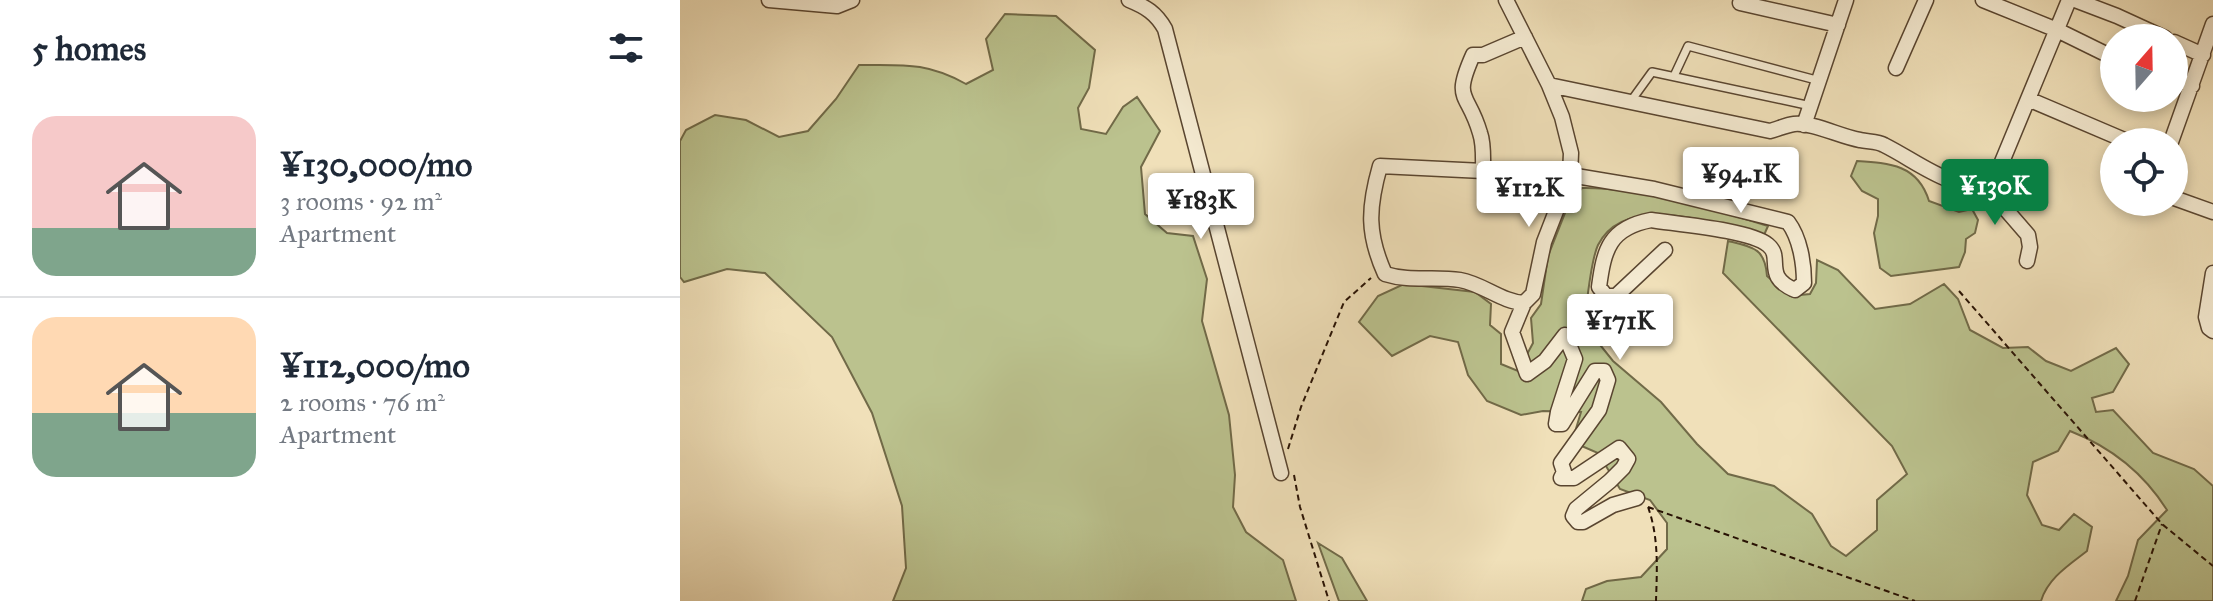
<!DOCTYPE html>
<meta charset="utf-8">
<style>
body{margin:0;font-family:"IM FELL Great Primer",serif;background:#f6f6f7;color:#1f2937;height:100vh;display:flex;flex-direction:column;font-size:30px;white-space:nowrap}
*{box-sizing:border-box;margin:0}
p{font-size:26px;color:#747a83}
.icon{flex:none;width:44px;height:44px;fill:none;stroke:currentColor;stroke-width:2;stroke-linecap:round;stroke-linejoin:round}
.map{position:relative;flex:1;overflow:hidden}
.details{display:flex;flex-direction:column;background:#fff;width:680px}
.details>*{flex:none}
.needle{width:52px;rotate:20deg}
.controls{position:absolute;left:1420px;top:24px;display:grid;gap:16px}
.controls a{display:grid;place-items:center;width:88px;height:88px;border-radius:50%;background:#fff;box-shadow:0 4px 12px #0003;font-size:40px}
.price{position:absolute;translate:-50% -68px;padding:0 18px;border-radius:8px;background:#fff;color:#222;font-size:26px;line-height:52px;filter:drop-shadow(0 2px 4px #0008)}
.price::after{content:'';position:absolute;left:50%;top:48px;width:24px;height:18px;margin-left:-12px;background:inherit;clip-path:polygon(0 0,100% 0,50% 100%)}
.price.current{background:#0b8043;color:#fff}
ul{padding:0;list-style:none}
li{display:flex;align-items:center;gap:24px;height:200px;padding:0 32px}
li+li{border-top:2px solid #e0e1e3}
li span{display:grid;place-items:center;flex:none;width:224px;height:160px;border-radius:24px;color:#555}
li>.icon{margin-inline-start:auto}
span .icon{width:96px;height:96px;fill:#fffc;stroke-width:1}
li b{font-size:34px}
h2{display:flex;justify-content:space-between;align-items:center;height:96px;padding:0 32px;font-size:34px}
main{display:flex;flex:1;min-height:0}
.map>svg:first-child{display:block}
</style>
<main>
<section class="details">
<h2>5 homes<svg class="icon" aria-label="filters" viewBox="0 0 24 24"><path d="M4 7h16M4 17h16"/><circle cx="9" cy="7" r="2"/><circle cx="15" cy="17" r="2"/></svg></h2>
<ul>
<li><span style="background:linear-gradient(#f6c9c9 70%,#7fa58c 0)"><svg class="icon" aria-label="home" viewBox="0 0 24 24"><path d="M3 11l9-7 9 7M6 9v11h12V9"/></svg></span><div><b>¥130,000/mo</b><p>3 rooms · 92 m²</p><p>Apartment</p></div></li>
<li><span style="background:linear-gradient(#ffd9b3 60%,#7fa58c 0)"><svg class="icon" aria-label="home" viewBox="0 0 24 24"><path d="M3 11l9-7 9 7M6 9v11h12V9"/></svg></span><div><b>¥112,000/mo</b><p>2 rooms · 76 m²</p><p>Apartment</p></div></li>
</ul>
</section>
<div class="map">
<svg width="1533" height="601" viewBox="0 0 1533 601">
<rect width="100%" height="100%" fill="#f0e0b9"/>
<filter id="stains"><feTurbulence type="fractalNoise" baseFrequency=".0025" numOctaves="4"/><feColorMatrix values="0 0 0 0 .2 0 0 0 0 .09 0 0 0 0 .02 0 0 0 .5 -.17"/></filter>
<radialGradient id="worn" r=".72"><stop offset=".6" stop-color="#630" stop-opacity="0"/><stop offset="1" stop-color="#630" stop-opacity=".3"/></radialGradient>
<path fill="#bbc28e" stroke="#716a48" stroke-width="2" d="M325,14L376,16L415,50L409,88L398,108L401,129L426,134L443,107L457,97L480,131L461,167L465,214L487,233L513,236L527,279L522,321L549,415L555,475L553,507L566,532L603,560L616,601H213L226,568L222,506L192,413L152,337L85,273L47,269L4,282L0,277V141L6,130L35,115L66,120L99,137L128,131L156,99L179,65C223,65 247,62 286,84L313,70L306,39Z
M1177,161C1210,163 1238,165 1249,201L1279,212L1292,209L1298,220L1295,233L1286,239L1285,252L1279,267L1211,276L1200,268L1194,233L1198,216V199L1182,191L1171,176Z
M902,188C959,187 1033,209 1088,226L1084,235C1037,225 946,190 918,245C910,262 907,305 904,325L933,361L981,402L1017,444L1048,474L1094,486L1132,514L1151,546L1166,556L1197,530V500L1227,474L1212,446L1043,273L1048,241C1073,247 1085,248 1087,276L1110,296L1130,294L1136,283L1137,260L1158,270L1195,309L1230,304L1264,284L1278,299L1290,330L1323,348L1348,347L1366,361L1391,371L1436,348L1449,364L1433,392L1412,398L1416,412L1433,410L1473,453L1514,469L1533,486V601H1436L1448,576L1458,540L1487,510C1463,472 1431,447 1390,431L1378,451L1353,462L1347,495L1362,525L1379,530L1394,514L1412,527L1407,551C1389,565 1368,578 1361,601H902L906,589L927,581L961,577L987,549V523L970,500L940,489L918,453L897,444L895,432L901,412L863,411L841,415L807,401L788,375L778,342L750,336L712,356L679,322L698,296L724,284L795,292L811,304L810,325L821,334V364L838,371L853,343L851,318L861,304L868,256L889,203Z
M638,543L662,558L687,601H659Z"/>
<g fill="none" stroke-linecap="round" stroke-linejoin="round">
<g stroke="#594530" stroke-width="10">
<path id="lane" d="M994,76L1008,46L1140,81
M951,101L972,72L1131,106"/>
</g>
<g stroke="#594530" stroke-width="17">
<path id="street" d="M89,0L157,6L172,0
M449,0C466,7 476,13 485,29L601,473
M826,0L869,85L882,117L891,153L890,175L864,242L853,294L844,303L832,332L847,374L865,361L885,335L895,359L878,412L876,424H882L915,371H924L928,380L919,410L881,463L884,472L881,478H894L939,448L948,459L943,468L930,481L896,509L893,516L898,522H903L933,505L957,498
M1303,0L1377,30L1434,58
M1395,0L1437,16L1485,38
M1060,3L1158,25
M1494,42L1523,55
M1216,68L1246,0
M1494,78L1512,86
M869,85L1090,131C1098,129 1106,125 1114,124C1133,122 1161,137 1180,140C1188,142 1197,141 1204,145C1240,163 1269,190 1312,186
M1348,99L1449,142
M1124,125L1166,0
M1491,142L1533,24
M890,175L974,189L1108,222C1120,238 1124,263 1124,283L1115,290C1082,276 1104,258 1088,245C1070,230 996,224 971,220C929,228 924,250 919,287L926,296H936L985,250
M1312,186L1389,0
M1312,186L1322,205L1348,235L1350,247L1347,261
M1494,198L1533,212
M1533,273L1526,317L1529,328L1533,331
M844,303C822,302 803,284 780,280C755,276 730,282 705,274C687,234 688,208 700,166L803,171C803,159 804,144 800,133C788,91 772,102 793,55H803L845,37"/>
</g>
<path stroke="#271103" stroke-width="2" stroke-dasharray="6 4" stroke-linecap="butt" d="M1279,291L1482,524L1533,566
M608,449L621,407L664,302L691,278
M614,475L620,507L649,601
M968,507L1235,601
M968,507C979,538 977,569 976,601
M1455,601L1482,524"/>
<use href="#lane" stroke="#f5ebd2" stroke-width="7"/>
<use href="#street" stroke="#f5ebd2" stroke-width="14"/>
</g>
<rect width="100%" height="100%" filter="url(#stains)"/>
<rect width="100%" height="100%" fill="url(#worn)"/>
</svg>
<div class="controls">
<a><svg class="needle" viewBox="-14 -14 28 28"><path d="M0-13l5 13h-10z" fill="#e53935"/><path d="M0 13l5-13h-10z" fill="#747a83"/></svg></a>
<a><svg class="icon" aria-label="locate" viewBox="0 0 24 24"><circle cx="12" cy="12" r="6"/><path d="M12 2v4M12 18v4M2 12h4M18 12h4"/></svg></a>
</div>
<b class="price" style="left:1061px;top:215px">¥94.1K</b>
<b class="price current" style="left:1315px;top:227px">¥130K</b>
<b class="price" style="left:849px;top:229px">¥112K</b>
<b class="price" style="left:521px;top:241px">¥183K</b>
<b class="price" style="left:940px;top:362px">¥171K</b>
</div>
</main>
